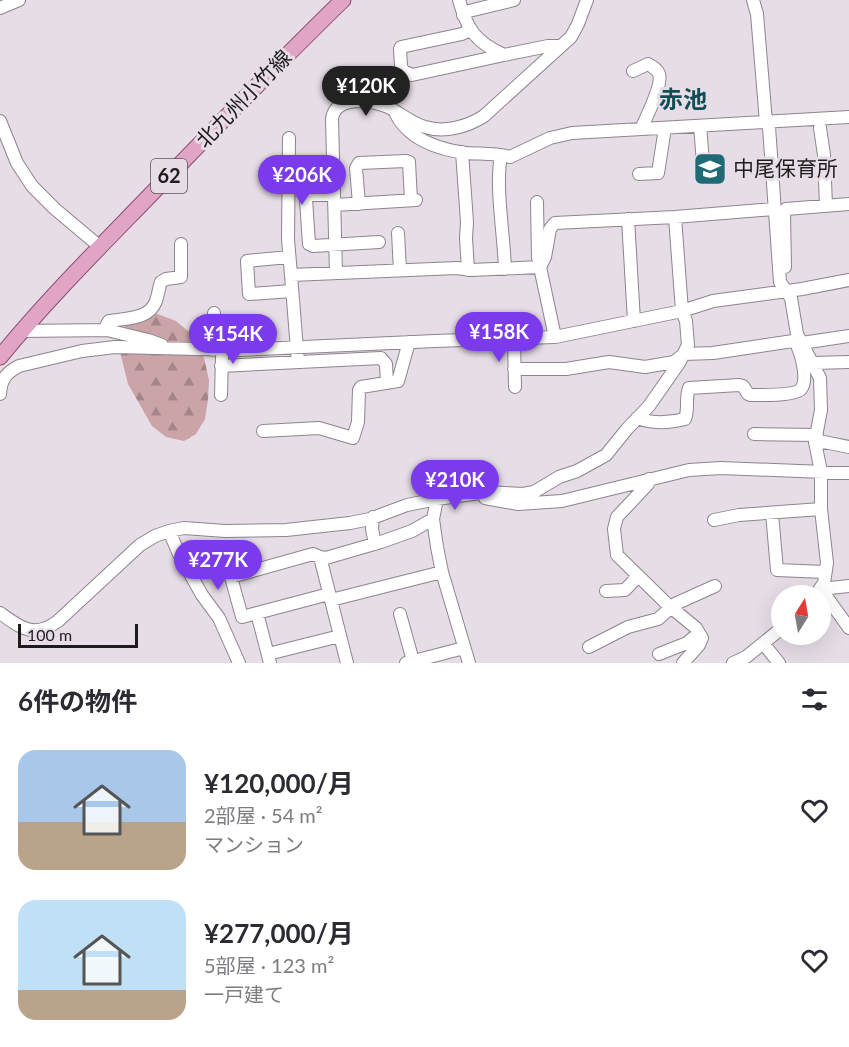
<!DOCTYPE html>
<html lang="ja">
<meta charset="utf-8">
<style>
body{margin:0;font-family:Lato,"Noto Sans JP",sans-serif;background:#f7f7f7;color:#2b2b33;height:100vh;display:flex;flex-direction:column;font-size:22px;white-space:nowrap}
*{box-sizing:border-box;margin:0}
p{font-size:20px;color:#7c7c81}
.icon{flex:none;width:33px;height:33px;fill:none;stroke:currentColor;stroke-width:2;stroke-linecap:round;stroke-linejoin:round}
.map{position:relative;height:663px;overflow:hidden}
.side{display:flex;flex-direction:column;background:#fff;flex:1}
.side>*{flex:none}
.needle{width:39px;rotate:11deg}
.controls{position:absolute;left:771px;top:585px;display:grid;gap:12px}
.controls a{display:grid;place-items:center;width:60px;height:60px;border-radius:50%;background:#fff;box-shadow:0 6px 24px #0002;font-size:30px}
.scale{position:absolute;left:18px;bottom:15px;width:120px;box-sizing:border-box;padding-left:6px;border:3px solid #1e1b1e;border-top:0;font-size:16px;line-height:21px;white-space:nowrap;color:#1e1b1e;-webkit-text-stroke:4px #e6dde6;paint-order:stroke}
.price{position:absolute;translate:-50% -51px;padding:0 14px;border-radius:21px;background:#7c3aed;color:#fff;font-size:20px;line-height:39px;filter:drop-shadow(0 2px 3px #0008)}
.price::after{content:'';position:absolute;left:50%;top:36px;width:18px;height:14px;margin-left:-9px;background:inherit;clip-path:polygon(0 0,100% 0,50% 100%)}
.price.active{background:#222;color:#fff}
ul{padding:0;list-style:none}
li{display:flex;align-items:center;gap:18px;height:150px;padding:0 18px}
li span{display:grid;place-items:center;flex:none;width:168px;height:120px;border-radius:18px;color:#555}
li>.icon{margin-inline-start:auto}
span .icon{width:72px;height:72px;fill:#fffc;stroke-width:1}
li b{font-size:26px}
h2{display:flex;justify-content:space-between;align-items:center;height:72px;padding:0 18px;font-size:26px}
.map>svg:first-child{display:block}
</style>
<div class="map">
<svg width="849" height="663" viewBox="0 0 849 663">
<defs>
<pattern id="forest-firs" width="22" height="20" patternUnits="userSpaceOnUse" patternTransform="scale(1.5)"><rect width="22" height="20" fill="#cba4a8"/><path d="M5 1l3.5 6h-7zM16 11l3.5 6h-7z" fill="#a48588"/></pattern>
</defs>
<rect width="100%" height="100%" fill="#e6dde6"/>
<path fill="url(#forest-firs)" d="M155,313L176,321L195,337L204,358L209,380L208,400L205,419L196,434L184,441L166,437L152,426L128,384L119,348L127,319Z"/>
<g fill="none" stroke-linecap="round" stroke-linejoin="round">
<g stroke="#8d858e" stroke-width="14">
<path id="minor" d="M459,0C467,29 475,42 504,55L548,46H561
M753,0L757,14L766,122L769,127L780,282L791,298L797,334L820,378L821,410L815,442L821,472V509L827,563L824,583L815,596
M0,8L19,0
M463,15L469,11L514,0
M470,30L462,34L401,47L400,49L401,66L403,71L412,75L504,55
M633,71L648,64C653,67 657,69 659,74C663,84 646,118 641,129
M396,114C400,123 406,129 414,135C430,146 449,151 467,153C482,154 496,153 510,157L550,138L572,133L849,117
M0,121L17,163L32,186L55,209L99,246
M700,126L704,174
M820,128L824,155L826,206
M289,138L288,239L291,275
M462,152L467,222L466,238L468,270
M501,155C495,188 504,234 505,269
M288,171L333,169
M639,174L658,173L665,128
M334,195H308L306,199L309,244L313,246L379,242
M537,202L538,258L541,263
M359,204L356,168L359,163L406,161L409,162L411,200
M334,205L416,200
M628,219L634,321
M398,233L400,270
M289,257L247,261L249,294L292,291
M785,267L784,214L786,209L849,204
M336,273L332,119C335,95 371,100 388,107C400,113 411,123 425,127C444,133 467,127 484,116L571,37L578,24L587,0
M104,330L109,321C126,318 149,320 156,301C158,295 159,288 161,282L166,279L181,277V244
M21,331L107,330L148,340L162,345
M555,337L540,267L545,257L550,229L555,223L675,217L774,209
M514,339L515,387
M802,343L849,336
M213,350L214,313
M298,362L291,275L457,268L471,270L540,267
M813,363L849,362
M221,366L381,358L386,364L387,383
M514,369H566L609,362L645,367L674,362L684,354L713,353L800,340
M0,394C1,379 6,373 19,366L82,351L115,347L240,350L435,341L555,337L682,311L713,301L802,289L849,280
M221,395L222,357
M637,418C653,424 669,423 685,419C689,409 685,399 689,388L739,385L743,386L748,394L750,395C760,395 795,396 801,389C808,381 802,357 798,348
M263,431L319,428L353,438L358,422L359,390L361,387L398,381L409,342
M754,434L817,435
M816,445L824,442L849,447
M649,479L648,484L617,517L614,529L617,555L667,604L696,628L702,638L699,645L683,663
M485,498L518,504L562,501L689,470L721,468L849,473
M437,499L433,519L437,547L442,572L469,663
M772,513L777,570L825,572
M373,517L372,529L375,544
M714,520L739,515L821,509
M169,531L179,554L202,595L219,618L239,663
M320,557L347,663
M821,589L849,628
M821,589L849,586
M606,591L625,590L638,576
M331,600L442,572
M0,613C21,628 34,639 58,621L140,545L155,536L169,531L184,528L225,531L286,530L350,523L370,519L407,505L437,499L487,492L523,494L534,492L559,477L577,471L606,455L627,429L649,406L679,363L688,345L686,321L682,311L675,217
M257,613L329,594
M400,614L413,661
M763,643L779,663
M589,647L628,627L658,619L675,604L715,586
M268,654L340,636
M659,654L687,643L699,633
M270,663L257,613L242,617L231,577L313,554L320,557L326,558L381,542L412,531L433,519
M406,663L464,648
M733,663L746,657L782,628"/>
</g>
<g stroke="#8f4d72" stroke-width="17">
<path id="major" d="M0,357C50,296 106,241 161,184C221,122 281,60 343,0"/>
</g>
<use href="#minor" stroke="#fff" stroke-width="12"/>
<use href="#major" stroke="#e0a4c5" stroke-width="15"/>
</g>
<defs>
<g id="school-square" transform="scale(1.725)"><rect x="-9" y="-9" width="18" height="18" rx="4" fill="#206a75" stroke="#e6dde6"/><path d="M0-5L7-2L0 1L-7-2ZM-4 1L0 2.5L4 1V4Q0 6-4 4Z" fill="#fff"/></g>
</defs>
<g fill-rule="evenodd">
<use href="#school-square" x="710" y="169"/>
</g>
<g text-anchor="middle" stroke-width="6" stroke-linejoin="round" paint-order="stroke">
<rect fill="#e6dde6" stroke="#5a555a" stroke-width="1.5" x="151" y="159" width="36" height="34" rx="4.5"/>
<g font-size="20" font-weight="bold" fill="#1e1b1e">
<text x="169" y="183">62</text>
</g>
<g font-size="21" fill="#1e1b1e" stroke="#e6dde6">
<text transform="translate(244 99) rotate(-46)" y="7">北九州小竹線</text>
</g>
<g font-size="21" fill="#1e1b1e" stroke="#e6dde6" text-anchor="start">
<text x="733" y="176">中尾保育所</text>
</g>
<g font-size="24" font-weight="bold" fill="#114d56" stroke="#e6dde6">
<text x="683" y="108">赤池</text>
</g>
</g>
</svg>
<div class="controls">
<a><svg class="needle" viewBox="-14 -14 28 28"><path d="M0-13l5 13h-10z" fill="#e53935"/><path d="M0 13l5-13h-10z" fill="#7c7c81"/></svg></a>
</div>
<div class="scale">100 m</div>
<b class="price active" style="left:366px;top:117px">¥120K</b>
<b class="price" style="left:302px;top:206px">¥206K</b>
<b class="price" style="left:499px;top:363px">¥158K</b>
<b class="price" style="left:233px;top:365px">¥154K</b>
<b class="price" style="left:455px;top:511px">¥210K</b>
<b class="price" style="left:218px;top:591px">¥277K</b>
</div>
<section class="side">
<h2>6件の物件<svg class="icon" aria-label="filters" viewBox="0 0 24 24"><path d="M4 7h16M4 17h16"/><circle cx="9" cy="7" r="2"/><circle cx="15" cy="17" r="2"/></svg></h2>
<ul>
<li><span style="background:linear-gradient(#a9c7e8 60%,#b9a48a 0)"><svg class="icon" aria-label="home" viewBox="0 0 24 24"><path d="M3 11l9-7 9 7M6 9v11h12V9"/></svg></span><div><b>¥120,000/月</b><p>2部屋 · 54 m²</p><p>マンション</p></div><svg class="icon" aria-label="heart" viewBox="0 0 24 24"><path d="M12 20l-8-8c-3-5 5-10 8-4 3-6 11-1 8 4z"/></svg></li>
<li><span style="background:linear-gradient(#bfe0f5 75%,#b9a48a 0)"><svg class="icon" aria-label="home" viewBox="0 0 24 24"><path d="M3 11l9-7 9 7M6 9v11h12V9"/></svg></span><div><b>¥277,000/月</b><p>5部屋 · 123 m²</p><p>一戸建て</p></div><svg class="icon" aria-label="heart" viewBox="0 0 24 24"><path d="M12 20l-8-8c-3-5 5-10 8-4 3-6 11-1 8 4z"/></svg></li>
</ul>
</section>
